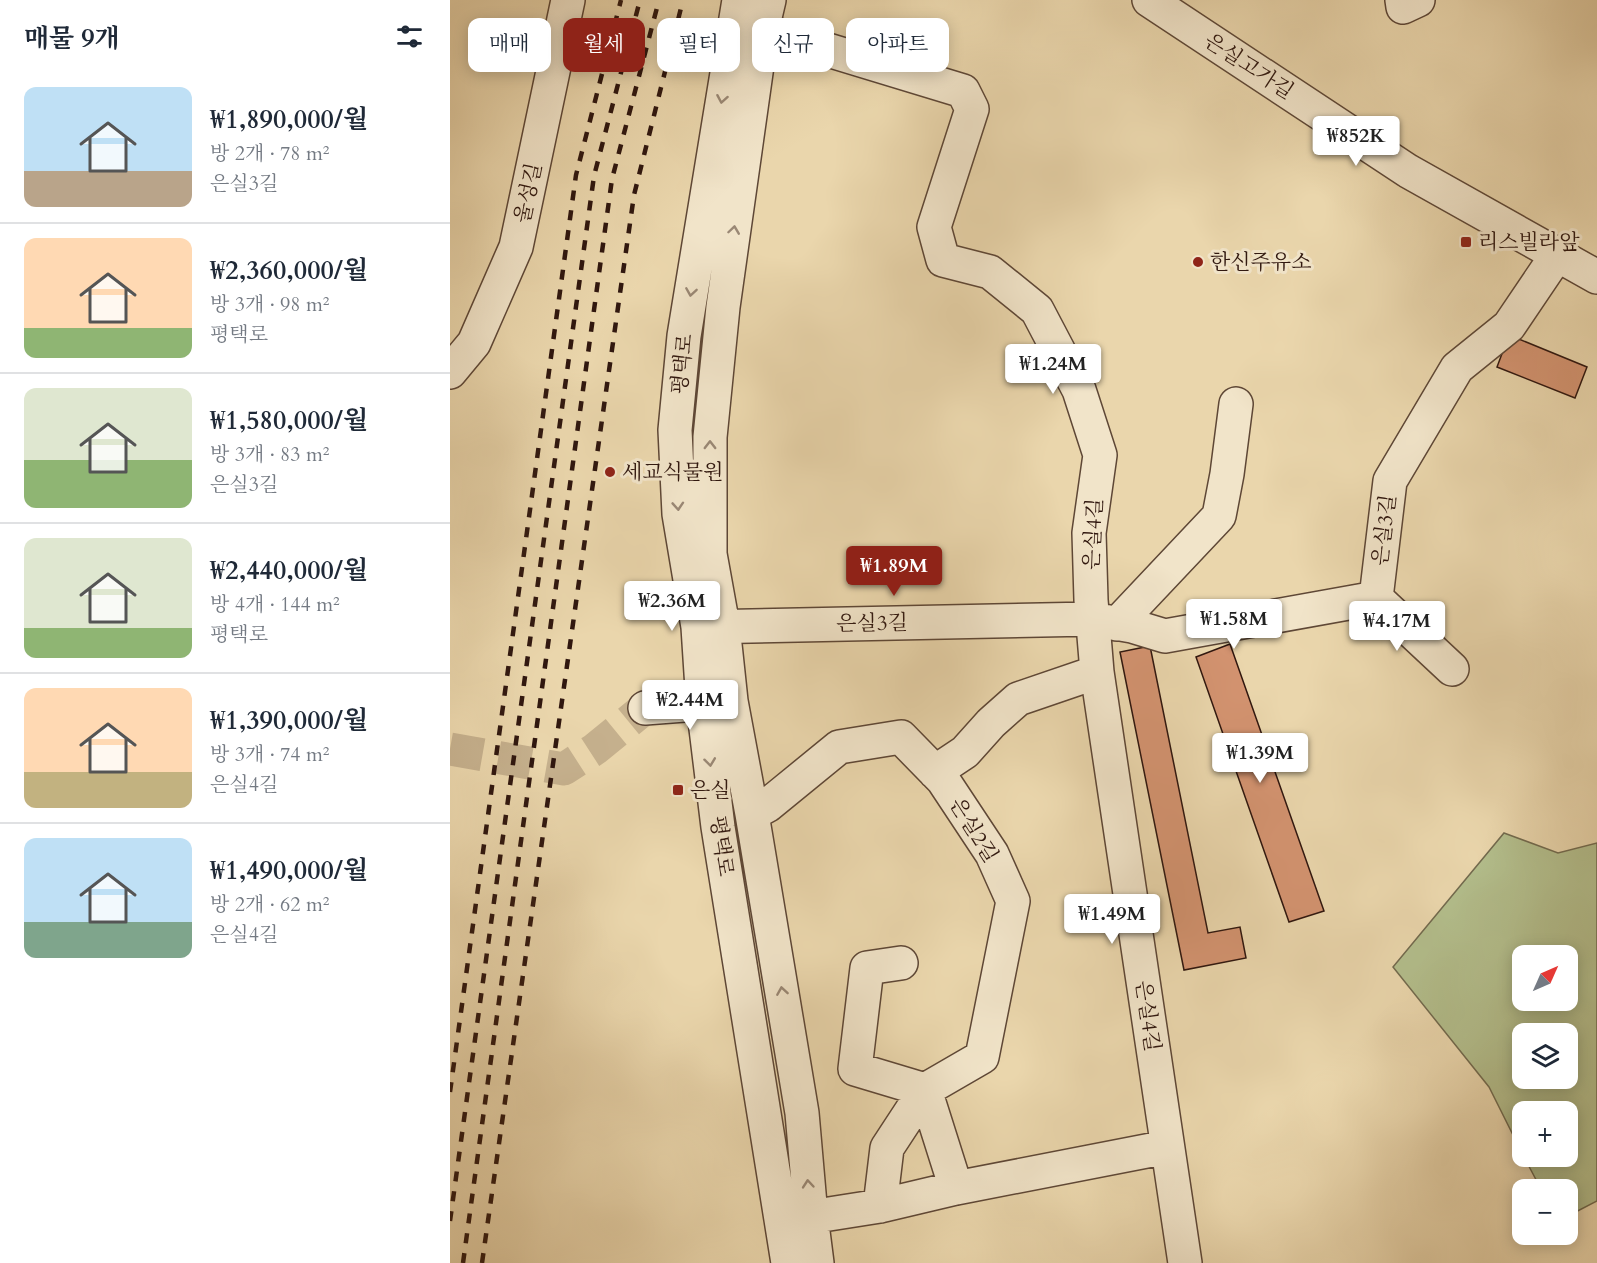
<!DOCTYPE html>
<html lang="ko">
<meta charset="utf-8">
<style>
body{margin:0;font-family:Cardo,"Noto Serif KR",serif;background:#f6f6f7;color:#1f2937;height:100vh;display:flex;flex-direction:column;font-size:22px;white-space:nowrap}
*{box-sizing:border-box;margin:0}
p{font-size:20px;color:#747a83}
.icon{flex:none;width:33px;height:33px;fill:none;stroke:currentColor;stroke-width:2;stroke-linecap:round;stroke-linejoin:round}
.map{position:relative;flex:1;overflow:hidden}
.panel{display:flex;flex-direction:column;background:#fff;width:450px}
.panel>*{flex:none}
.top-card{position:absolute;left:18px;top:18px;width:570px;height:54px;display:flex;gap:12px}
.needle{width:39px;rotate:45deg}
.tools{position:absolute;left:1062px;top:945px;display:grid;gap:12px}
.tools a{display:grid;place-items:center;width:66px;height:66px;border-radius:12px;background:#fff;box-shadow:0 3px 15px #0003;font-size:30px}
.price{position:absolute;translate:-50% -51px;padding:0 14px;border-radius:6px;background:#fff;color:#222;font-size:20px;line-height:39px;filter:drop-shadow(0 2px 3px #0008)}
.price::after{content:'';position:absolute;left:50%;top:36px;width:18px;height:14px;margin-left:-9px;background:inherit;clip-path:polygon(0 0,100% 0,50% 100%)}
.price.selected{background:#8f2418;color:#fff}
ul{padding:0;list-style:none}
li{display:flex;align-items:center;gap:18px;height:150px;padding:0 24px}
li+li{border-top:2px solid #e0e1e3}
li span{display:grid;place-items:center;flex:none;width:168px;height:120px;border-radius:12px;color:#555}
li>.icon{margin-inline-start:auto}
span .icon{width:72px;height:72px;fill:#fffc;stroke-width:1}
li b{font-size:26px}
h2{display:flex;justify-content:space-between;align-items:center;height:72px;padding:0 24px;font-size:26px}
.chip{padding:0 21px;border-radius:12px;background:#fff;box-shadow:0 3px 15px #0003;font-size:21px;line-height:54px}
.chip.selected{background:#8f2418;color:#fff}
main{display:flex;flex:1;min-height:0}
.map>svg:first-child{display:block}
</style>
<main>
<section class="panel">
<h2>매물 9개<svg class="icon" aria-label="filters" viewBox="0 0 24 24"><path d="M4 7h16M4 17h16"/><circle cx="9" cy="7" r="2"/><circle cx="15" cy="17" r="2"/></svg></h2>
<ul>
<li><span style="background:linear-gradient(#bfe0f5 70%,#b9a48a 0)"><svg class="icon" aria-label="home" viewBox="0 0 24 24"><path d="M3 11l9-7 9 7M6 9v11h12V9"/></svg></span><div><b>₩1,890,000/월</b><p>방 2개 · 78 m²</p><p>은실3길</p></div></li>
<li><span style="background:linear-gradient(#ffd9b3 75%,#8fb573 0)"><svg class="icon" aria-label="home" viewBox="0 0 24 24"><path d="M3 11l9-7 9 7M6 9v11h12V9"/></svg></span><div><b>₩2,360,000/월</b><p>방 3개 · 98 m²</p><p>평택로</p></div></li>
<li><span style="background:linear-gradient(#dfe7d0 60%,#8fb573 0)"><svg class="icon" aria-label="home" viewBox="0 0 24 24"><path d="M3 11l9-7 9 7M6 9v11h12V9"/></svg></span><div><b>₩1,580,000/월</b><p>방 3개 · 83 m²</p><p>은실3길</p></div></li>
<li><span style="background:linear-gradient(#dfe7d0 75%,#8fb573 0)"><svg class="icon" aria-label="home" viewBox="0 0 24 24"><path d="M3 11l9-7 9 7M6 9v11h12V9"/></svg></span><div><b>₩2,440,000/월</b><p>방 4개 · 144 m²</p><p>평택로</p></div></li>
<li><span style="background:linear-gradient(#ffd9b3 70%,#c2b280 0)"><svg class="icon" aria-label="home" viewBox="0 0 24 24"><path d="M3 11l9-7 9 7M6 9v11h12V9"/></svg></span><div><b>₩1,390,000/월</b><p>방 3개 · 74 m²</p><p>은실4길</p></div></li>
<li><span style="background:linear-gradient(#bfe0f5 70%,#7fa58c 0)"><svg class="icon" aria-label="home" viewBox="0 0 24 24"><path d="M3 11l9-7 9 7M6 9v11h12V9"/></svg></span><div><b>₩1,490,000/월</b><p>방 2개 · 62 m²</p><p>은실4길</p></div></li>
</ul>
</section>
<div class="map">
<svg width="1147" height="1263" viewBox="0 0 1147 1263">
<rect width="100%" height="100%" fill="#ead6ac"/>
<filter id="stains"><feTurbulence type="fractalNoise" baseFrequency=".00333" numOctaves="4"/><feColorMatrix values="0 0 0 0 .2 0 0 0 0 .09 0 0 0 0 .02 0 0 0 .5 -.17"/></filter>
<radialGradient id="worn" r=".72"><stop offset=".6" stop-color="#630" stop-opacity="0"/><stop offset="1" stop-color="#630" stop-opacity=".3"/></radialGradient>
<path fill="#b3be8c" stroke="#726a4e" stroke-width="1.5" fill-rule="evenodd" d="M1054,833L1108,853L1147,843V1201L1118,1216V1190L1091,1189L1074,1157L1118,1156V1112H1072V1153L1039,1087L943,967ZM1072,956H1118V1000H1072ZM1072,1034H1118V1078H1072Z"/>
<path fill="#d39370" stroke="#30170f" stroke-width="1.5" d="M1059,335L1137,367L1125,398L1047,367Z
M780,644L874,911L839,922L746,657Z
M700,646L758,933L790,927L796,958L734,970L670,652Z"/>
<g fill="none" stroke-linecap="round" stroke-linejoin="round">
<path stroke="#c5b08d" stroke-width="33" stroke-dasharray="33 16" stroke-linecap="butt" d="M0,749L114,769L145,749L195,708"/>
<g stroke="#5e4736" stroke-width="36">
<path id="minor" d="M289,0L234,336L225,430L229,514L248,627L253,704L268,827L338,1263
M319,0L312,30L273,307L260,437V554L273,626L281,701L302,814L352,1113L361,1216L367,1263
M699,0L958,171L1147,277
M952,0L953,7L968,0
M312,30L513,91L522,109L484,227L493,260L540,272L587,310L629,390L650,455L639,533L641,600L647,672L735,1263
M0,372L24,343L66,247L118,0
M926,598L940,481L1007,368L1059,326L1107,255
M926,598L1002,669
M667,624L769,516L777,474L786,404
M252,627L642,619L682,626L715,636L926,598
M195,708L274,702
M485,772L515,752L541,723L568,699L647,672
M302,814L318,805L389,747L451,737L493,780L542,854L563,901L532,1057L475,1090L437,1148L430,1206
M451,963L417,968L405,1069L475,1090
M475,1090L506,1188
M341,1220L430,1206L506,1188L717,1147"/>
</g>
<use href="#minor" stroke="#f1e4c9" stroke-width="33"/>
<path stroke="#30170f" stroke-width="4.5" stroke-dasharray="10 10" stroke-linecap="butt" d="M0,1092L126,175L171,0
M0,1221L144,176L190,0
M13,1263L162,179L209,0
M32,1263L184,195L233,0"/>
</g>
<defs><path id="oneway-chevron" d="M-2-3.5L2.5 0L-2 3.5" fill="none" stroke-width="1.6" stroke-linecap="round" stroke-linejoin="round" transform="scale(1.5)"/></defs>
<g stroke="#9a8875">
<use href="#oneway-chevron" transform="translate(272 99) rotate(100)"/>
<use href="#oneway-chevron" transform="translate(284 230) rotate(-82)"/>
<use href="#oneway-chevron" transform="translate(241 292) rotate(99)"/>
<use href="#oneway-chevron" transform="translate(260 445) rotate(-90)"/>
<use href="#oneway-chevron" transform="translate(228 506) rotate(86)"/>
<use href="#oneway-chevron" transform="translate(260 762) rotate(83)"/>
<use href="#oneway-chevron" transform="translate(332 991) rotate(-99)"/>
<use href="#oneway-chevron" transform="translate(358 1184) rotate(-95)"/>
</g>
<g fill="#8f2418" stroke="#f1e4c9" stroke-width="2">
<rect x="1010" y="236" width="12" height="12" rx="3"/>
<circle cx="748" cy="262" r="6"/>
<circle cx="160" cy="472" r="6"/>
<rect x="222" y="784" width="12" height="12" rx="3"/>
</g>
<g text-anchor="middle" stroke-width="6" stroke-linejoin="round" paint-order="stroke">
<g font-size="21" fill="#30170f" stroke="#f1e4c9">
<text transform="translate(799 66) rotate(33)" y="7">은실고가길</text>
<text transform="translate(78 193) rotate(-78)" y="7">울성길</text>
<text transform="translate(232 364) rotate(-84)" y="7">평택로</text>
<text transform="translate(934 530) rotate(-83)" y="7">은실3길</text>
<text transform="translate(643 534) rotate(-87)" y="7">은실4길</text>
<text transform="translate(422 623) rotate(-1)" y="7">은실3길</text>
<text transform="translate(524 830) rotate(58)" y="7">은실2길</text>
<text transform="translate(272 846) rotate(82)" y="7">평택로</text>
<text transform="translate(698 1016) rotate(82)" y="7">은실4길</text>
</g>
<g font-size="21" fill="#30170f" stroke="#f1e4c9" text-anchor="start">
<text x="1028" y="249">리스빌라앞</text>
<text x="760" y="269">한신주유소</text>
<text x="172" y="479">세교식물원</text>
<text x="240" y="797">은실</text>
</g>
</g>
<rect width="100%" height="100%" filter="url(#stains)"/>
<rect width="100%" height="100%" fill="url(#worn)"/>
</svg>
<div class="tools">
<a><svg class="needle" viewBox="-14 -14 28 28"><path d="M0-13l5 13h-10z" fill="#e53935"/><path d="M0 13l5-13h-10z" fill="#747a83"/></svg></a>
<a><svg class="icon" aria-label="layers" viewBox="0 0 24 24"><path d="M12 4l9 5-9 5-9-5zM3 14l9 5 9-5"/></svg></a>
<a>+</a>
<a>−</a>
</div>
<b class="price" style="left:906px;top:167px">₩852K</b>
<b class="price" style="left:603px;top:395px">₩1.24M</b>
<b class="price selected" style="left:444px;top:597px">₩1.89M</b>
<b class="price" style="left:222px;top:632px">₩2.36M</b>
<b class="price" style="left:784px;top:650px">₩1.58M</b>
<b class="price" style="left:947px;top:652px">₩4.17M</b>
<b class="price" style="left:240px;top:731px">₩2.44M</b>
<b class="price" style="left:810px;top:784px">₩1.39M</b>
<b class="price" style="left:662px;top:945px">₩1.49M</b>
<div class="top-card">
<a class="chip">매매</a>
<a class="chip selected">월세</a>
<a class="chip">필터</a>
<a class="chip">신규</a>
<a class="chip">아파트</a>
</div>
</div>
</main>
